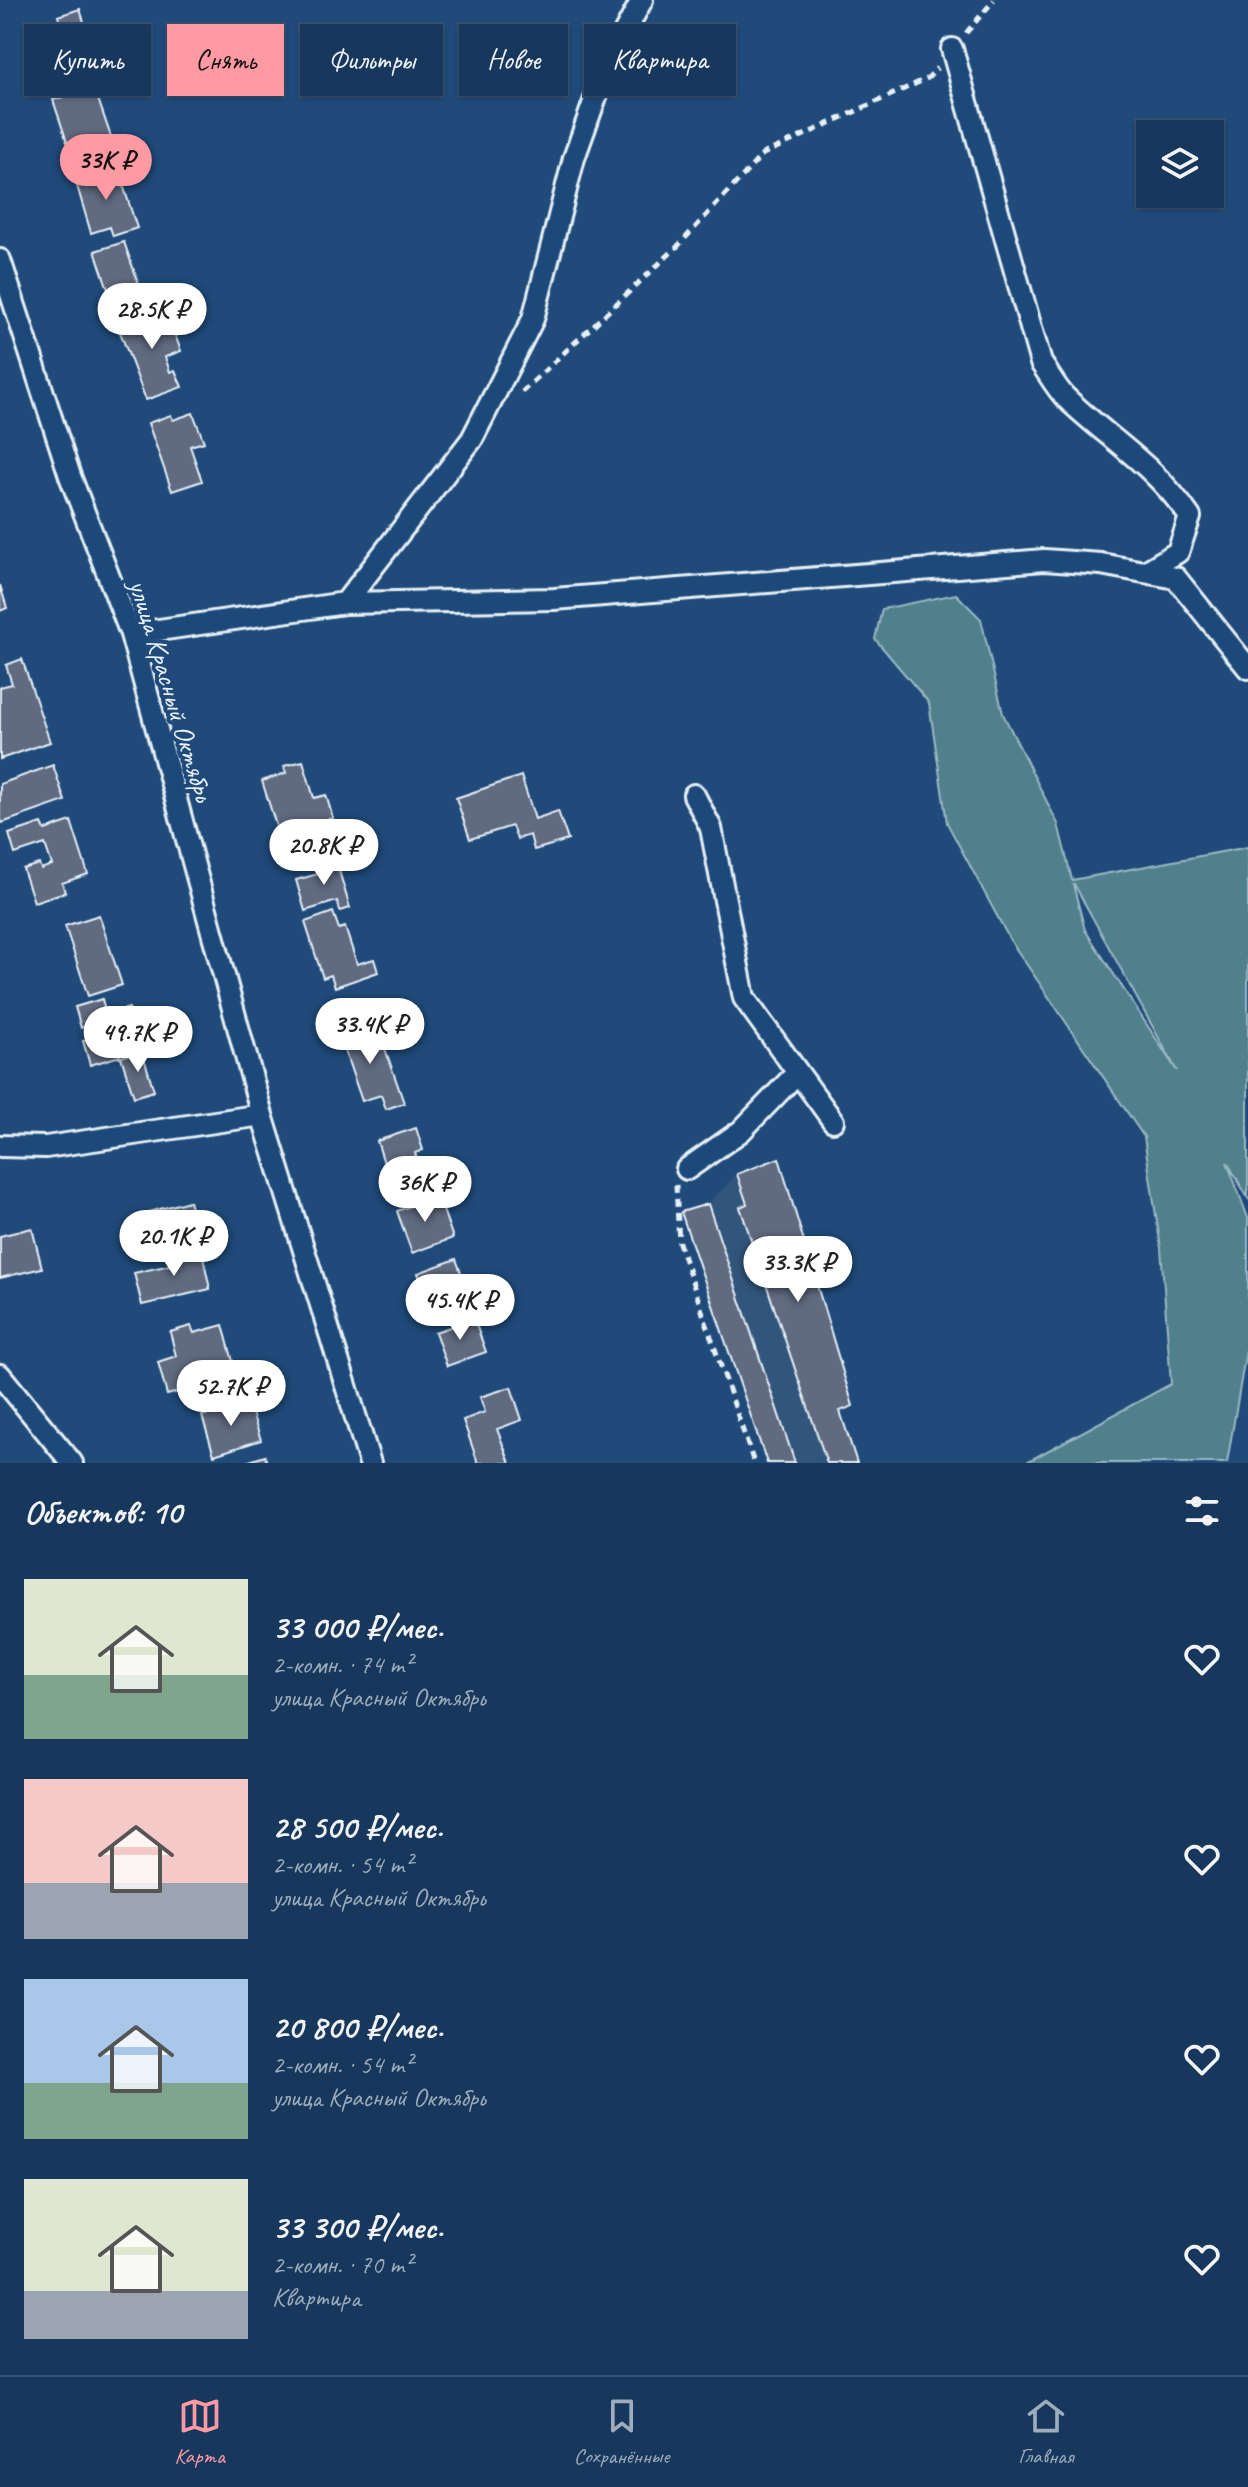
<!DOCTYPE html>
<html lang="ru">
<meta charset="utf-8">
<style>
body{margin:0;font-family:Caveat,sans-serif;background:#244365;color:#f1f3f6;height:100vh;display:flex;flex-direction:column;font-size:30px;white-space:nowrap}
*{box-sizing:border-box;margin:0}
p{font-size:26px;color:#9eacbb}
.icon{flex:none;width:44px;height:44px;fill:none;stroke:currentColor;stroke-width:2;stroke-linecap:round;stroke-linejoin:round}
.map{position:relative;height:1463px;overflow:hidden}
.sheet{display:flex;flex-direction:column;background:#17385c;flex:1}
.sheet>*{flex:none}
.top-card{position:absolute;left:24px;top:24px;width:800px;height:72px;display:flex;gap:16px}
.fabs{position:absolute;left:1136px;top:120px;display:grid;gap:16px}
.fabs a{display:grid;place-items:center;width:88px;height:88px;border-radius:0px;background:#17385c;box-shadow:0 2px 6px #0004,0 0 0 2px #365272;font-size:40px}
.price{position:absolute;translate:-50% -68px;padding:0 18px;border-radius:28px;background:#fff;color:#222;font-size:26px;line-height:52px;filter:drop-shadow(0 2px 4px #0008)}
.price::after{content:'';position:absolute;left:50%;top:48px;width:24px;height:18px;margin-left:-12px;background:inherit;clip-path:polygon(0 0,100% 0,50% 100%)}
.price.on{background:#ff9aa2;color:#111}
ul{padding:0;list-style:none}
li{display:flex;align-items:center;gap:24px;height:200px;padding:0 24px}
li span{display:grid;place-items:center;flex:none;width:224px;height:160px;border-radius:0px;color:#555}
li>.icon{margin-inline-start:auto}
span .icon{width:96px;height:96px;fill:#fffc;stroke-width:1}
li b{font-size:34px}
h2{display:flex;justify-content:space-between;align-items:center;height:96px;padding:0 24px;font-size:34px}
.tag{padding:0 28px;border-radius:0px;background:#17385c;box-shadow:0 2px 6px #0004,0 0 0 2px #365272;font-size:28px;line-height:72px}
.tag.on{background:#ff9aa2;color:#111}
.menu{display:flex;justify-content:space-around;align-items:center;height:112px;border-top:2px solid #365272;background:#17385c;font-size:22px;color:#9eacbb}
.menu a{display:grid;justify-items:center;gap:4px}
.menu .on{color:#ff9aa2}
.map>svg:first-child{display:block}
</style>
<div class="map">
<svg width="1248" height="1463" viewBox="0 0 1248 1463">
<rect width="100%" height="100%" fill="#1f4a7a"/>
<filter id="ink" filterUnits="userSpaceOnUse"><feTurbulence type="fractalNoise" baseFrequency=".0125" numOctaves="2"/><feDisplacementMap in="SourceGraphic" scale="16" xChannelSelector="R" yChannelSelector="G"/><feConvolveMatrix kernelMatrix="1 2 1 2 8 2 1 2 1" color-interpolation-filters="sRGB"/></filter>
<g filter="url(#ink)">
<path fill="#32547c" d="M779,1158L853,1406L840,1411L857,1463H767L681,1212L708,1204L737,1174Z"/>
<path fill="#50808b" stroke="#9cb8c2" stroke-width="2" fill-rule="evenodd" d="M956,594L981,619L1003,714L1058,824L1072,880L1248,847V1198L1227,1162L1248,1218V1339L1227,1463H1025L1171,1384L1161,1248L1144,1137L1010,940L947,823L929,703L875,639L882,609ZM1073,884H1074L1177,1071L1085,930Z"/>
<path fill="#606b80" stroke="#e8f1f8" stroke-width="2" d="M80,9L99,71L51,86L37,40L63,32L58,16Z
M94,87L113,143L72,157L53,100Z
M117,166L137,228L113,236L110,227L91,233L75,179Z
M124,242L139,285L110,295L95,251Z
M164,306L181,351L165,357L170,372L175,370L182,387L146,400L117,324Z
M193,413L204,442L190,446L202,481L172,491L148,423L171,415L173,420Z
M0,585L7,608L0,611Z
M22,659L50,742L0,759V687L12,684L6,665Z
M303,761L314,798L326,795L333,818L279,835L262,781L286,773L284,766Z
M53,765L65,801L2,823L0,816V784Z
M521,776L535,819L558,811L568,840L534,850L530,835L517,839L512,826L470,839L456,798Z
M71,821L88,874L62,883L65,892L34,902L23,869L39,864L41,869L52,865L45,844L15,854L9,834L42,823L45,830Z
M335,857L350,908L340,911L337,901L305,911L296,880L318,874L314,863Z
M333,912L339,929L345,927L357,964L374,959L378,972L335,987L331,975L323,978L305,922Z
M99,915L122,985L88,996L65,926Z
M102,999L106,1015L129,1008L139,1040L118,1047L120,1056L90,1065L83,1041L93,1038L89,1025L81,1028L75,1007Z
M361,1021L370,1047L383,1043L404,1103L386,1109L381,1095L362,1101L337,1029Z
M142,1051L154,1091L134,1097L121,1057Z
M416,1128L423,1150L415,1153L421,1172L390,1182L377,1141Z
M779,1158L853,1406L840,1411L857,1463H827L740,1207L747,1204L737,1174Z
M438,1196L453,1238L412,1253L397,1211Z
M189,1201L198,1236L159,1247L149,1212Z
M708,1204L795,1463H767L681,1212Z
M32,1228L42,1268L0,1278V1236Z
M201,1247L210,1289L142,1305L134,1273L170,1265L168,1255Z
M456,1259L471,1301L433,1314L418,1273Z
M474,1319L486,1352L447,1366L435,1332Z
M223,1325L237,1376L167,1395L158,1362L176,1356L170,1332L191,1326L194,1333Z
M511,1387L522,1420L497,1429L510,1463H478L463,1420L485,1412L480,1397Z
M248,1401L261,1440L214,1455L202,1416Z
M265,1456L267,1463H243Z"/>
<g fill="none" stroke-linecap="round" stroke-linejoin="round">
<g stroke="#e8f1f8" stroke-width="26">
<path id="street" d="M952,49L1041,363C1049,374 1056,388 1066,398C1110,440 1155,465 1190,517L1178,552L1145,572
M0,260L70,476L131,634L262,1115L370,1463
M345,603L554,599L1044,560L1101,564L1176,578L1248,668
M131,634L345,603L472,439L533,319L574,158L608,63L642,0
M694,795L711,828L744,998L833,1121
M0,1146L46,1147L262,1115
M687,1169L741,1131L797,1073
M0,1375L72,1463"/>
</g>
<path stroke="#e8f1f8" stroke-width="5" stroke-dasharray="8 6" stroke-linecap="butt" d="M966,33L994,0
M522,392L677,247L763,154L928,78L937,68
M676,1185L679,1243L754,1463"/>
<use href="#street" stroke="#1f4a7a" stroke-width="20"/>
</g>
</g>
<g text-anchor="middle" stroke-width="8" stroke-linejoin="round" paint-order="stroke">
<g font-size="28" fill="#e8f1f8" stroke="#1f4a7a">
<text transform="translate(172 690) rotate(73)" y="10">улица Красный Октябрь</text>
</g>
</g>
</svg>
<div class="fabs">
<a><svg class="icon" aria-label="layers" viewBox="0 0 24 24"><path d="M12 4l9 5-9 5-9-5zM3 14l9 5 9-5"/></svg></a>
</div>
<b class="price on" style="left:106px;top:202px">33K ₽</b>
<b class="price" style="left:152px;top:351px">28.5K ₽</b>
<b class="price" style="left:324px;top:887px">20.8K ₽</b>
<b class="price" style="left:370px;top:1066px">33.4K ₽</b>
<b class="price" style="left:138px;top:1074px">49.7K ₽</b>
<b class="price" style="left:425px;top:1224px">36K ₽</b>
<b class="price" style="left:174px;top:1278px">20.1K ₽</b>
<b class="price" style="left:798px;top:1304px">33.3K ₽</b>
<b class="price" style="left:460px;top:1342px">45.4K ₽</b>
<b class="price" style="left:231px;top:1428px">52.7K ₽</b>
<div class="top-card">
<a class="tag">Купить</a>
<a class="tag on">Снять</a>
<a class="tag">Фильтры</a>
<a class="tag">Новое</a>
<a class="tag">Квартира</a>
</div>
</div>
<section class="sheet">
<h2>Объектов: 10<svg class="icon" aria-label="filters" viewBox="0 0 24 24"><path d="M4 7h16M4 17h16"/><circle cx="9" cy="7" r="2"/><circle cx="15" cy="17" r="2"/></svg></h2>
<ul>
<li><span style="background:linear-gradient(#dfe7d0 60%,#7fa58c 0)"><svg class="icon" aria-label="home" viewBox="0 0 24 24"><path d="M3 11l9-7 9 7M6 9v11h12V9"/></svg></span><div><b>33 000 ₽/мес.</b><p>2-комн. · 74 m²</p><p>улица Красный Октябрь</p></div><svg class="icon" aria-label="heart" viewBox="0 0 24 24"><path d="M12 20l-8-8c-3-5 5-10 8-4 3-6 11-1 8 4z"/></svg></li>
<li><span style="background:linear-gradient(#f6c9c9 65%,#9aa5b1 0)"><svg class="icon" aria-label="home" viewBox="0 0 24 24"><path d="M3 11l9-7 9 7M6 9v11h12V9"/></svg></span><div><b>28 500 ₽/мес.</b><p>2-комн. · 54 m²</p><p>улица Красный Октябрь</p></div><svg class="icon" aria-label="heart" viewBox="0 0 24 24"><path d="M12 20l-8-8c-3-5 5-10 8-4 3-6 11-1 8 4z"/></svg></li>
<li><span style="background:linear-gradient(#a9c7e8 65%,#7fa58c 0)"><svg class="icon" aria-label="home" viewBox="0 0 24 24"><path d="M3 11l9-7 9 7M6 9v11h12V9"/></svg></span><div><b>20 800 ₽/мес.</b><p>2-комн. · 54 m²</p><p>улица Красный Октябрь</p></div><svg class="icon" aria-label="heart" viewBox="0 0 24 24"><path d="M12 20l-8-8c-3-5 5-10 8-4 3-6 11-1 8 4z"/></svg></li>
<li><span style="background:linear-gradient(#dfe7d0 70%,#9aa5b1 0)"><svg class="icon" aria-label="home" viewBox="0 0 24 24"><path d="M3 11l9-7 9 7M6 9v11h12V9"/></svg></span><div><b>33 300 ₽/мес.</b><p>2-комн. · 70 m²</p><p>Квартира</p></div><svg class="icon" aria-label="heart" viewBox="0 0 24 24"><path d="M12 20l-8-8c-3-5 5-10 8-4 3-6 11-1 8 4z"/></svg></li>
</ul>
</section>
<nav class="menu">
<a class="on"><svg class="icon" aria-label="map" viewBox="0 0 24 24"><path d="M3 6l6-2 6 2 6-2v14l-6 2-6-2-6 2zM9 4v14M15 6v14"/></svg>Карта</a>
<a><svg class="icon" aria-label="saved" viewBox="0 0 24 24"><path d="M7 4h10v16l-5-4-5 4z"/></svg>Сохранённые</a>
<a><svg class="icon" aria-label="home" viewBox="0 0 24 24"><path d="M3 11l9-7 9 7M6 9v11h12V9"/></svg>Главная</a>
</nav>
